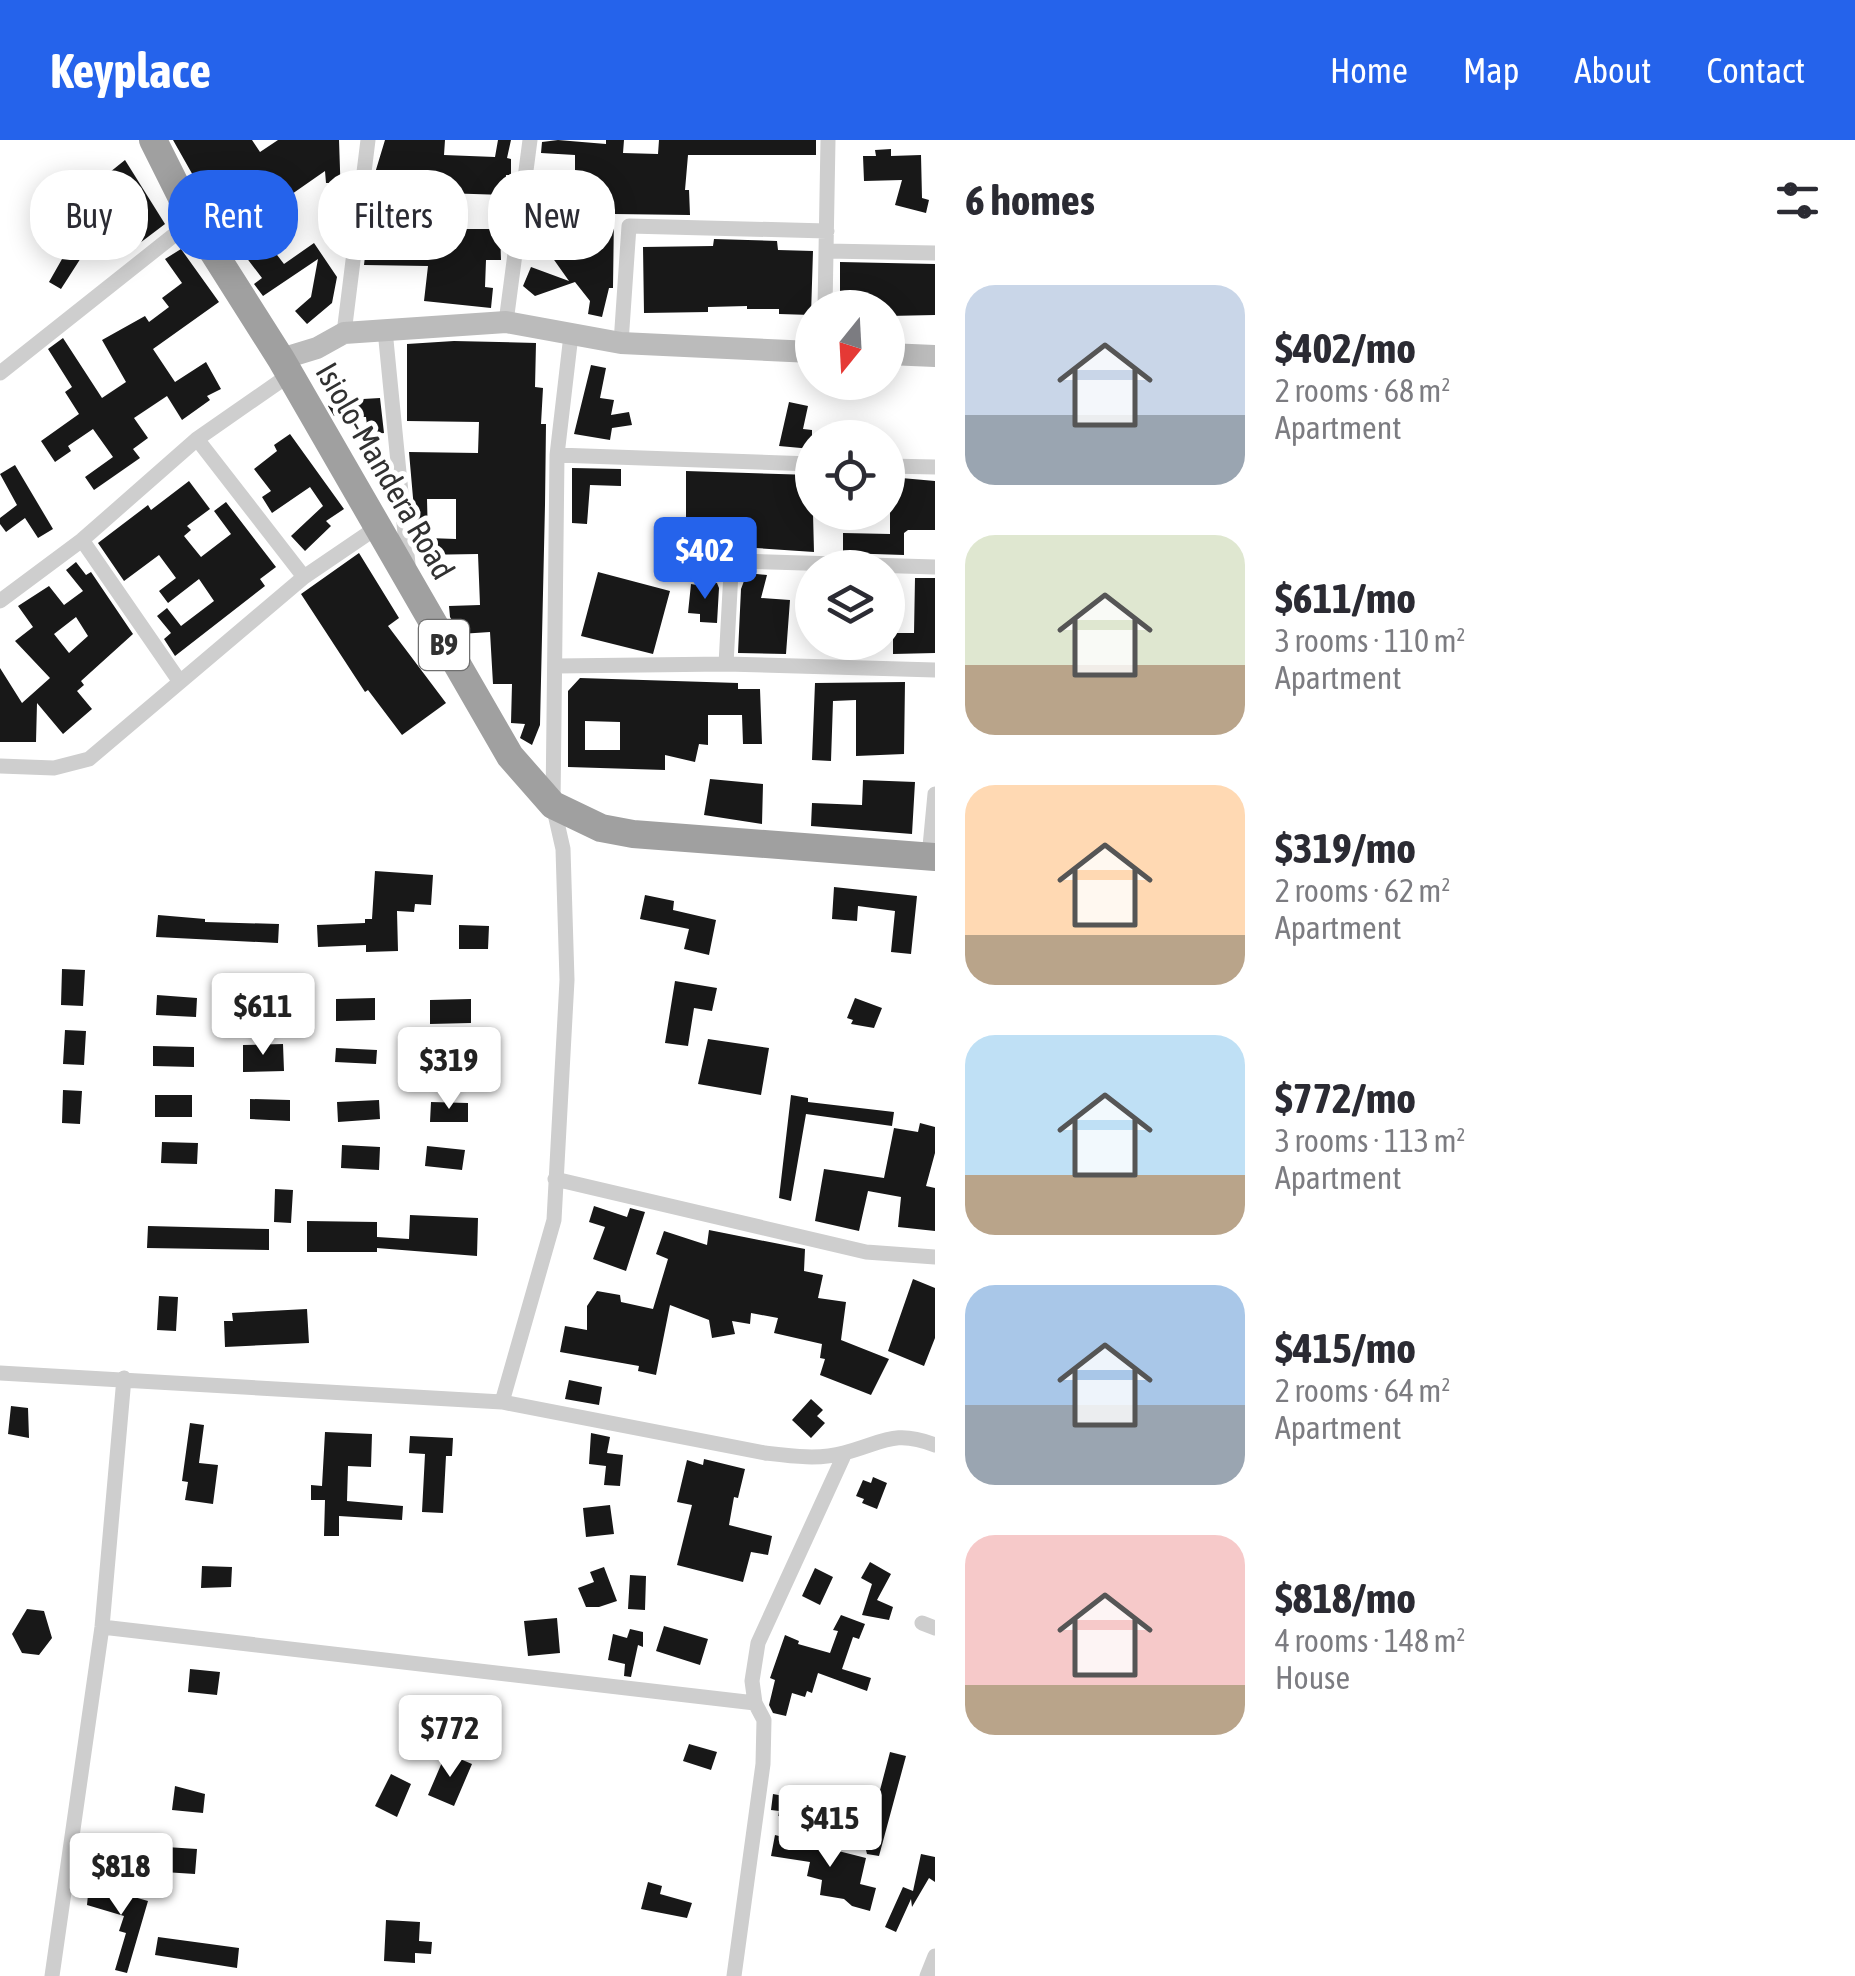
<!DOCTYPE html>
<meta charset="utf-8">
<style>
body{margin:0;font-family:"Asap Condensed",sans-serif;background:#f2f2f3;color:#2b2b33;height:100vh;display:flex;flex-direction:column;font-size:38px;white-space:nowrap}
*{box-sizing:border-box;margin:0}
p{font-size:32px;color:#7c7c81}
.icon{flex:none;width:55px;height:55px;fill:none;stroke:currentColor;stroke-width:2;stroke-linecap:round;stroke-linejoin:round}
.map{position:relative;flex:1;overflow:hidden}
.side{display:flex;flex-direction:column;background:#fff;width:920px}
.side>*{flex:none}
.hud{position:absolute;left:30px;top:30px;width:755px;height:90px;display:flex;gap:20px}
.needle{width:65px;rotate:198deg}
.controls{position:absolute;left:795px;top:150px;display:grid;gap:20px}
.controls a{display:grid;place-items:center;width:110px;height:110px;border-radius:50%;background:#fff;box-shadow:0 5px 25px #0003;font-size:50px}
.price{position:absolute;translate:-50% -85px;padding:0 22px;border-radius:10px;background:#fff;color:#222;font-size:32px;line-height:65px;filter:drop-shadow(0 2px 5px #0008)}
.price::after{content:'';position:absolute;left:50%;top:60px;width:30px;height:22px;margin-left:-15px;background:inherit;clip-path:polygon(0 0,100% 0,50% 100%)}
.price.current{background:#2563eb;color:#fff}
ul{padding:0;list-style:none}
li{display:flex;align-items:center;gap:30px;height:250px;padding:0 30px}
li span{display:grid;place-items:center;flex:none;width:280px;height:200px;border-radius:30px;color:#555}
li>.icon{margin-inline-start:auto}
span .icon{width:120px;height:120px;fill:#fffc;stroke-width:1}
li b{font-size:42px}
h2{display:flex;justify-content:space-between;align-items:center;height:120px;padding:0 30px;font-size:42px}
.pill{padding:0 35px;border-radius:40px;background:#fff;box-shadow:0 5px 25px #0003;font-size:35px;line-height:90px}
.pill.current{background:#2563eb;color:#fff}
header{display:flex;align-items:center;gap:60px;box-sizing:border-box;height:140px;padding:0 50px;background:#2563eb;color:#fff}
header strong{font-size:48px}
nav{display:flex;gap:55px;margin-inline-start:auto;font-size:35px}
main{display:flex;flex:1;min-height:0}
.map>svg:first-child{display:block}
</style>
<header>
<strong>Keyplace</strong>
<nav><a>Home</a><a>Map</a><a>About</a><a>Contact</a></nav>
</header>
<main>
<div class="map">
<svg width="935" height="1836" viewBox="0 0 935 1836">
<rect width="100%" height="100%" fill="#fff"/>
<path fill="#181818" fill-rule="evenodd" d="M173,0H252L260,12L278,0H339L341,59L349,60L345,95L326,93L332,43H326L325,31L269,70L281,85L264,98L284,124L314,103L337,137L332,163L307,184L295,171L311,157L318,119L263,156L254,144L262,138L236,104L255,89L242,71L261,58L248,38L228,50L237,63L216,76Z
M385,0H445L444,15L495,17L498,0H511L507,18L511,19V35H506L505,55L442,53L433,89H500L501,120H486L485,147L493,148L491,168L424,161L428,126L364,125L370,72L415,71L424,36L375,33Z
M558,0L606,4V0H624L623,13L658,14L659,0H816V15H688L685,50H689L690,75L614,74L613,148H609L602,177L588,174L590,161L575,142L535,156L523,146L531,127L569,141L535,93L575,64H543V41L575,42V15L541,13L542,2Z
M891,9V16L921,15L922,58L929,60L926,73L895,65L902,40L864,41L863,16H876L875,10Z
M125,20L165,84L128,112L117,98L141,80L133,68L136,66L115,46L89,68L105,91L93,99L69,65Z
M61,90L86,110L61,149L49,142L66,112L52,101Z
M714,99L777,101L778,110L813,111L811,175L779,174V169H747V166L708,167V172L644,173L643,107L713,106Z
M181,109L219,162L153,209L175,242L206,222L221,249L207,256L210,260L182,280L167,256L134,278L148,298L133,309L140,318L94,350L85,337L113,317L93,289L68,306L71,311L55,322L41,301L79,274L65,252L72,247L48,209L63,198L102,258L126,242L102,200L145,176L149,182L169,167L162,158L182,143L165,119Z
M840,122L935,124V175L888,176V168H840Z
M454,201L536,203L535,247L543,248L541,284H546L545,365L540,585L532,605L520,598L525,584L511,583L512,544H493L490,492L460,494L450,477L449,466L480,465L478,414L418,415L409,312L478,313L479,282L407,281V204ZM427,359H456V399L428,398Z
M591,225L606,228L600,258L614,260L611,275L629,272L632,285L612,288L610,300L574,294Z
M342,256L346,260L380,258L384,293L368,295L366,277L334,276L328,266Z
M789,262L808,266L803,289L812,290V309L779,306Z
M290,294L344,369L326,381L331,386L305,411L291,396L323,366L310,347L272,373L262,357L271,351L254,329L277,311L274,305Z
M15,325L53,389L38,398L25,378L6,392L0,384V378L17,365L0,334Z
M572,328L621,329V346L590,345L587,384L572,383Z
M686,331L812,335L814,412L696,404L697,394L686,392Z
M890,337L935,341V390H908L904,393V415L843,413V393L890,394Z
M189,341L210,369L187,386L191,390L184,396L201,417L231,394L214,371L226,362L276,427L260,439L265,446L175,516L164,499L171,493L157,476L167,468L181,486L214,461L199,439L168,463L159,451L176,438L159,415L124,441L98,403L148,365L151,370Z
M359,413L399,478L388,486L446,563L402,595L368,550L365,552L301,454Z
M76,422L86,435L91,432L133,494L81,541L84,545L77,551L92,569L63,594L37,563L36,602H0V528L22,563L50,538L15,501L33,487L18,466L49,446L64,465L83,451L66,430ZM76,477L88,496L69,513L54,494Z
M598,432L670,451L653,514L581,496Z
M747,433L767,435L761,458L790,460L786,514L738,513L741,449Z
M915,438H935V513L893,514V493H914Z
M704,441L717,443L719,448L717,483L700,482V474L688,473L691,444L703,446Z
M580,538L738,543V549H760L762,604H743L742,575H708V605L699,604L695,622L665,615V630L568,627V551ZM585,581L620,582V610H585Z
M905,542L904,614L856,616V560L833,561L831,621L812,620L815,543Z
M710,639L763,644L762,684L704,675Z
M863,640L915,642L912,694L811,686L812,663L862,665Z
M375,731L433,735L431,765L415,764L414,772L397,771L398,811L366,812V805L318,807L317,785L365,783V779H372Z
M834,747L917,756L911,814L891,812L895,771L858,766L857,781L832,779Z
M645,755L674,761L673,770L716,780L709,815L684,809L689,789L640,779Z
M158,775L205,779V782L279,784L278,803L156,797Z
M459,785L489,786L488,809H459Z
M62,829L85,830L83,866L61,865Z
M675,841L717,848L712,871L694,868L688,906L665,903Z
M157,855L197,858L196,877L156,875Z
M375,858V880L336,881V859Z
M855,858L882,868L874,888L851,884L853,880L847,878Z
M471,859V883L430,884V860Z
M291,861L292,879L251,880V862Z
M65,890L86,891L84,925L63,924Z
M708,899L769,908L761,955L698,944Z
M283,904L284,931L243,932V905Z
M153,906L194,907V927L153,926Z
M336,908L377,910L376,924L335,922Z
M430,910L471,911V933H429Z
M63,950L82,951L80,984L62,983Z
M155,955H192V977H155Z
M791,955L808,958V962L894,972L892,986L806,974L791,1061L779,1058Z
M250,959L290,960V981L250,979Z
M379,960L380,979L338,982L337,962Z
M431,962L468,963V982H430Z
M920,983L935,987V1013L926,1046L935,1048V1091L898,1087L901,1057L868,1051L859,1091L815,1081L824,1029L884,1038L894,988L918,992Z
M162,1002L198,1003L197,1024L161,1023Z
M342,1005L380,1007L379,1030L341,1028Z
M427,1006L465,1010L462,1030L425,1026Z
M275,1049L293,1050L291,1083L274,1082Z
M594,1066L627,1077L630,1068L645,1072L626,1131L593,1119L605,1087L589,1082Z
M410,1075L478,1078L477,1116L377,1108V1112H307V1081L377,1082V1097L409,1099Z
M148,1086L269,1089V1110L147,1108Z
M709,1090L805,1109L804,1131L823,1135L818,1158L846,1162L841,1200L889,1219L871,1255L820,1235L825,1219L820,1218L822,1204L774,1193L778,1178L751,1173L750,1184L732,1181L735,1194L712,1198L709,1180L670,1165L656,1235L638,1231L639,1226L560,1212L565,1186L587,1190V1166L597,1151L620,1155L621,1162L653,1169L668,1119L656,1114L664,1091L707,1105Z
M913,1139L935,1148V1198L924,1226L888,1211Z
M159,1156L178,1157L176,1191L157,1190Z
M307,1169L309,1203L225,1207L224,1181H233L232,1173Z
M569,1240L602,1247L599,1265L565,1259Z
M811,1259L823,1270L817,1276L825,1283L811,1298L792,1280Z
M11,1266L28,1268L29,1298L8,1294Z
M190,1283L204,1285L199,1323L218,1325L213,1364L185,1360L188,1342L182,1341Z
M325,1292L372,1294L371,1327L348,1326L347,1361L403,1366L402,1380L339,1376V1396H324L325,1360H311V1345L322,1346Z
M591,1293L610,1297L607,1313L623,1315L620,1346L604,1345L606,1326L589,1324Z
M410,1296L453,1298L452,1316H446L443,1373L422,1372L425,1314L409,1313Z
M704,1319L745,1329L738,1358L734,1357L729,1385L772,1396L768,1415L751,1412L743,1442L677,1425L692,1365L677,1362L687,1320L703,1325Z
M873,1337L887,1343L877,1369L862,1363L864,1359L856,1356L863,1340L871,1343Z
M610,1365L614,1394L586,1397L583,1368Z
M870,1422L891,1434L877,1460L893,1467L889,1480L862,1475L872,1444L861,1438Z
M202,1426L232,1427L231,1447L201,1448Z
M604,1427L617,1461L599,1467H586L578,1448L594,1442L590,1432Z
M815,1428L833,1437L820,1465L802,1456Z
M630,1435L646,1436L645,1470L628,1469Z
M27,1469L44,1471L52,1498L39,1515L22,1513L12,1494Z
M841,1475L865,1484L859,1499L853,1497L842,1529L871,1538L867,1551L818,1533L812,1553L807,1551L805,1557L792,1553L786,1576L773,1573L769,1565L775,1540L770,1538L785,1495L799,1501L798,1504L830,1513L838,1491L833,1490Z
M557,1478L560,1513L528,1516L524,1481Z
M664,1486L708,1499L700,1525L656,1511Z
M630,1489L643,1492V1507L638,1505L631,1537L624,1536L625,1524L608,1520L613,1494L627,1498Z
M190,1529L220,1532L217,1555L188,1552Z
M689,1604L717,1612L711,1630L683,1621Z
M890,1612L906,1616L879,1716L867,1714L862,1694L869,1692Z
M446,1613L472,1624L454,1666L428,1655Z
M391,1634L411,1644L397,1677L375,1666Z
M175,1646L205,1654L203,1673L172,1670Z
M773,1654L822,1663L819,1682L778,1676L779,1671L771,1670Z
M775,1695L866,1718L860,1744L876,1748L870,1771L852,1766L844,1759L820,1755L822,1740L807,1736L810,1722L771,1716Z
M166,1707L197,1709L195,1734L164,1732Z
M921,1714L935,1717V1742L929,1738L912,1767L911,1759L896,1792L885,1787L903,1747L913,1751Z
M648,1742L662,1746L660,1754L692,1763L687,1778L641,1769Z
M89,1744L148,1761L127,1833L115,1830L126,1793L119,1791L124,1776L87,1765Z
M386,1780L420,1782L419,1801L432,1802L431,1814L415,1813V1823L384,1821Z
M158,1797L239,1808L237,1828L155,1815Z"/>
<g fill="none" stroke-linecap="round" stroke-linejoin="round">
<path stroke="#cecece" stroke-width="15" d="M826,111L935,113
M825,168L828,0
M506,182L530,0
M385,190L408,424
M344,193L368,0
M621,203L629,86L827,91
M0,233L193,80
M197,299L304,437
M557,315L812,324
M888,326L935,327
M82,400L180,542
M0,461L82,400L197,299L289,235
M726,524L731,432L736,421L935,427
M557,526L726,524L935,530
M0,626L54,628L89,619L304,437L379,386
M929,717L935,654
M555,1039L866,1112L935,1117
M0,1233L502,1262L765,1313C790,1316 819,1320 844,1313C883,1303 894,1289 935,1305
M502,1262L554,1080L567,840L563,709L553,665L557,315L571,195
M922,1483L935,1488
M102,1487L755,1563
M52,1836L102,1487L124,1238
M734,1836L763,1624L764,1580L755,1563L752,1541L758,1503L845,1313
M927,1836L935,1816"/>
<path stroke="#bbb" stroke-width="22" d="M888,214L935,216
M281,219L317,208L344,193L506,182L621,203L812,212"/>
<path stroke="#a0a0a0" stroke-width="28" d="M153,0L193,80L281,219L510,616L553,665L601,688L633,694L935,717"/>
</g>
<g text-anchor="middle" stroke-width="10" stroke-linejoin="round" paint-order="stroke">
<rect fill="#fff" stroke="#6f6f6f" stroke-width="2.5" x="419" y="480" width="50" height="50" rx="8"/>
<g font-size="30" font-weight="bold" fill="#313131">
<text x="444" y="515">B9</text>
</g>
<g font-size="32" fill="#313131" stroke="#fff">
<text transform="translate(385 331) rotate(60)" y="11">Isiolo-Mandera Road</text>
</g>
</g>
</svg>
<div class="controls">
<a><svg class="needle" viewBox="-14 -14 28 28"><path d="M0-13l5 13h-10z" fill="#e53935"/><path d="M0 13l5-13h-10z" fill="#7c7c81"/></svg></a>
<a><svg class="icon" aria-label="locate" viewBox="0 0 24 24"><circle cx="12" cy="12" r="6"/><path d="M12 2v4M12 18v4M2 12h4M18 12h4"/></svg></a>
<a><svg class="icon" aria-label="layers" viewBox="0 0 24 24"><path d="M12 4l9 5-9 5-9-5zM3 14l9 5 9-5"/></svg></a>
</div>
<b class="price current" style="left:705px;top:462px">$402</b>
<b class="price" style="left:263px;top:918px">$611</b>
<b class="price" style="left:449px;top:972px">$319</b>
<b class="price" style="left:450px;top:1640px">$772</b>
<b class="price" style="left:830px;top:1730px">$415</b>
<b class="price" style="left:121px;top:1778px">$818</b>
<div class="hud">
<a class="pill">Buy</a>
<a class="pill current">Rent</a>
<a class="pill">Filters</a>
<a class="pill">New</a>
</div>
</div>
<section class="side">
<h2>6 homes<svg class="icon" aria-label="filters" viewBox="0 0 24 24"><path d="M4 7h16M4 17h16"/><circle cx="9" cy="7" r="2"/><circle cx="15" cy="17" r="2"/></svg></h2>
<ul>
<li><span style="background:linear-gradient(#c9d6e8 65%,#9aa5b1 0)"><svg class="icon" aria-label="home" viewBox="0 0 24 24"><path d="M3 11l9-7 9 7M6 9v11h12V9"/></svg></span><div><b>$402/mo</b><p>2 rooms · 68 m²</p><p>Apartment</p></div></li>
<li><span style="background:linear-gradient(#dfe7d0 65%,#b9a48a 0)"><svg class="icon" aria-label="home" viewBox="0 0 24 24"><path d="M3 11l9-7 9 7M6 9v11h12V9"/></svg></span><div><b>$611/mo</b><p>3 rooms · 110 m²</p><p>Apartment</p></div></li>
<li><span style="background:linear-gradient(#ffd9b3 75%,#b9a48a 0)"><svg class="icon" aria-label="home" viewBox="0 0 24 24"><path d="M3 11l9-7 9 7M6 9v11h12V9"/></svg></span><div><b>$319/mo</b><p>2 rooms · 62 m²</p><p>Apartment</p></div></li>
<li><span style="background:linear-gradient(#bfe0f5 70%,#b9a48a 0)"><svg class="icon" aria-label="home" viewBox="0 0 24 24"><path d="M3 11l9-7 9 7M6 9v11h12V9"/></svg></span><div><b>$772/mo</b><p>3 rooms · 113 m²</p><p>Apartment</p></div></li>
<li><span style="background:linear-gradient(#a9c7e8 60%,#9aa5b1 0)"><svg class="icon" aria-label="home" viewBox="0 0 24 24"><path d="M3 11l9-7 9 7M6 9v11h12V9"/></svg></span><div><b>$415/mo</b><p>2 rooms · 64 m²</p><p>Apartment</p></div></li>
<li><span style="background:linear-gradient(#f6c9c9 75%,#b9a48a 0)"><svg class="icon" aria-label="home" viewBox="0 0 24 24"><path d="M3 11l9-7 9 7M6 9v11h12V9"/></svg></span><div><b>$818/mo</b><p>4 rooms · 148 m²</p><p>House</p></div></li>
</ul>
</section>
</main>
